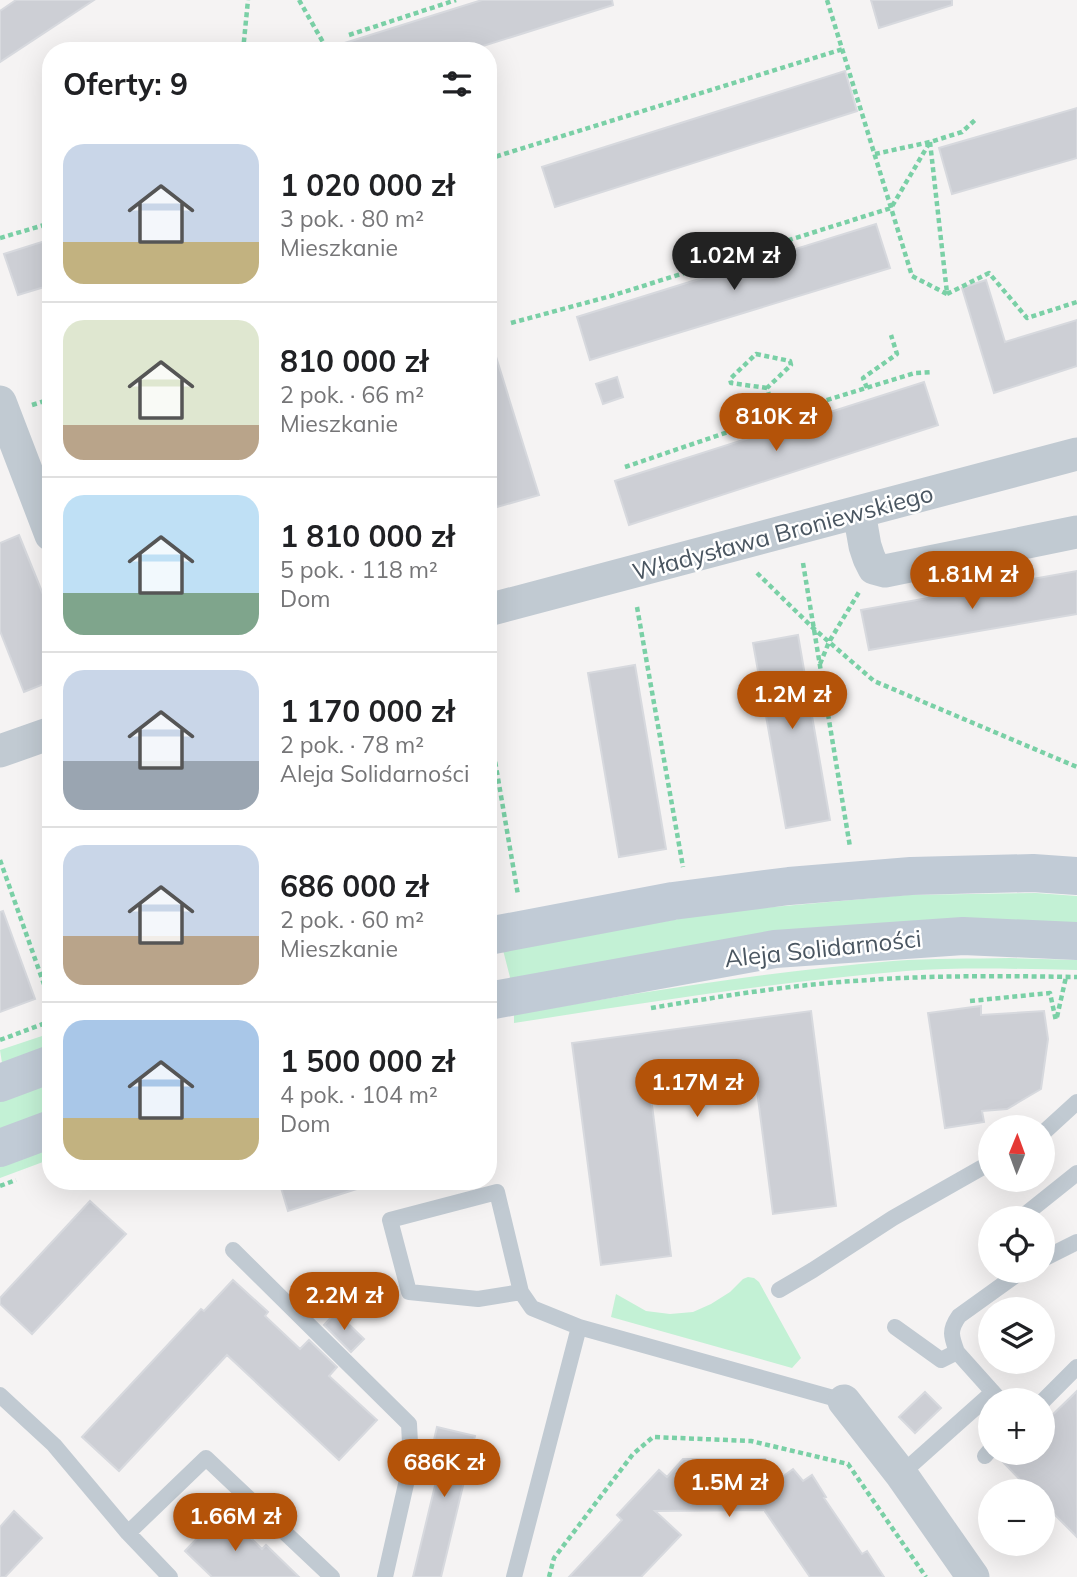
<!DOCTYPE html>
<html lang="pl">
<meta charset="utf-8">
<style>
body{margin:0;font-family:Mulish,sans-serif;background:#f2f2f2;color:#202124;height:100vh;display:flex;flex-direction:column;font-size:26px;white-space:nowrap}
*{box-sizing:border-box;margin:0}
p{font-size:23px;color:#757577}
.icon{flex:none;width:38px;height:38px;fill:none;stroke:currentColor;stroke-width:2;stroke-linecap:round;stroke-linejoin:round}
.map{position:relative;flex:1;overflow:hidden}
.panel{position:absolute;left:42px;top:42px;width:455px;height:1148px;display:flex;flex-direction:column;background:#fff;border-radius:28px;box-shadow:0 7px 28px #0002}
.panel>*{flex:none}
.needle{width:46px;rotate:1deg}
.tools{position:absolute;left:978px;top:1115px;display:grid;gap:14px}
.tools a{display:grid;place-items:center;width:77px;height:77px;border-radius:50%;background:#fff;box-shadow:0 7px 28px #0002;font-size:35px}
.price{position:absolute;translate:-50% -60px;padding:0 16px;border-radius:24px;background:#b45309;color:#fff;font-size:23px;line-height:46px;filter:drop-shadow(0 2px 4px #0008)}
.price::after{content:'';position:absolute;left:50%;top:42px;width:21px;height:16px;margin-left:-10px;background:inherit;clip-path:polygon(0 0,100% 0,50% 100%)}
.price.current{background:#222;color:#fff}
ul{padding:0;list-style:none}
li{display:flex;align-items:center;gap:21px;height:175px;padding:0 21px}
li+li{border-top:2px solid #e0e0e0}
li span{display:grid;place-items:center;flex:none;width:196px;height:140px;border-radius:21px;color:#555}
li>.icon{margin-inline-start:auto}
span .icon{width:84px;height:84px;fill:#fffc;stroke-width:1}
li b{font-size:30px}
h2{display:flex;justify-content:space-between;align-items:center;height:84px;padding:0 21px;font-size:30px}
.map>svg:first-child{display:block}
</style>
<div class="map">
<svg width="1077" height="1577" viewBox="0 0 1077 1577">
<rect width="100%" height="100%" fill="#f5f3f3"/>
<path fill="#c3f1d5" d="M1036,893L1077,896V924L511,981L503,950L718,912L907,895Z
M1010,958L1077,960V970C1020,969 963,967 906,971C774,982 644,1003 514,1023V1015C640,992 766,972 893,961C932,958 971,959 1010,958Z
M51,1033V1045L2,1063L0,1050Z
M51,1080V1113L0,1132V1098Z
M51,1146V1159L0,1178V1166Z
M748,1277L754,1278L759,1282L801,1358L792,1368L611,1317L616,1294L646,1311L670,1314L693,1312L711,1304L730,1292L743,1279Z"/>
<path fill="#cdcfd5" stroke="#d7d9de" stroke-width="2" d="M16,0H94L0,62V11Z
M482,0H612L613,5L467,51H336L335,46Z
M871,0H952V5L879,28Z
M845,71L857,111L555,207L542,167Z
M1077,108V158L952,194L939,148Z
M876,224L890,268L590,360L577,317Z
M51,239V285L18,295L4,254Z
M986,280L1005,342L1077,320V366L994,393L962,288Z
M493,347L539,495L497,507L488,477V348Z
M617,377L623,397L603,404L596,384Z
M924,382L938,425L629,525L615,481Z
M19,535L51,614V681L24,692L0,631V543Z
M1077,571V614L869,650L861,610Z
M798,635L830,820L786,828L753,643Z
M635,665L666,849L619,857L588,673Z
M3,911L35,999L0,1012V912Z
M981,1006V1015L1044,1011L1048,1039L1041,1089L1007,1109L982,1111L984,1122L945,1128L928,1013Z
M811,1011L836,1206L773,1214L755,1075L650,1089L671,1256L601,1265L572,1043Z
M279,1181H365L366,1186L288,1211Z
M90,1201L126,1234L32,1334L0,1304V1298Z
M233,1280L268,1312L265,1316L300,1349L309,1340L337,1367L329,1376L377,1420L339,1460L227,1355L119,1471L82,1437L201,1309L204,1311Z
M336,1312L364,1339L351,1352L324,1325Z
M1077,1391V1537L1043,1503V1491H1031L998,1457L1000,1452H1043V1424Z
M925,1392L941,1408L915,1433L899,1417Z
M437,1427L475,1436L441,1577H413L439,1469L428,1466Z
M683,1459H765L778,1480L793,1469L803,1481L812,1475L826,1497L824,1498L862,1554L867,1551L884,1577H810L764,1510L655,1511L681,1535L641,1577H569L622,1520L617,1515L659,1470L667,1477Z
M14,1511L42,1538L5,1577H0V1527Z
M223,1511L262,1549L266,1545L299,1577H212L185,1551Z"/>
<g fill="none" stroke-linecap="round" stroke-linejoin="round">
<path stroke="#7ad0a6" stroke-width="4.5" stroke-dasharray="5 3.5" stroke-linecap="butt" d="M299,0L328,51
M827,0L912,276L947,294
M349,35L456,0
M243,51L248,0
M930,142L947,293
M875,154L930,142L962,132L975,120
M488,159L843,49
M0,238L51,223
M947,294L989,273L1027,318L1077,302
M511,323L611,296L891,208L930,142
M767,388L731,383L730,379L756,354L790,361L791,365L767,388L775,416
M867,388L863,378L897,354L891,335
M32,405L51,399
M625,467L775,416L915,373L932,372
M803,563L850,847
M757,573L813,628L874,681L1077,767
M637,607L683,867
M820,664L829,642L859,592
M488,720L518,895
M0,860L51,1004
M970,1001L1050,993L1056,1021
M651,1008C723,996 796,984 869,980C938,975 1008,976 1077,977
M1057,1017L1066,977
M0,1040L51,1021
M0,1186L16,1180
M549,1577L554,1558L633,1454L653,1437L751,1441L848,1464L926,1577"/>
<path stroke="#c1cad2" stroke-width="16" d="M1043,1133L1077,1102
M1027,1218V1213L1077,1173
M233,1250L409,1424L411,1462L385,1577
M1043,1259L1077,1242
M779,1290L813,1270L893,1218L990,1163
M521,1292L478,1299L409,1292L390,1220L497,1192L521,1292L532,1308L579,1327L844,1401
M895,1327L941,1360L957,1352L1000,1400
M957,1352C951,1336 949,1330 959,1316L1023,1270
M0,1395L54,1445L128,1533L170,1577
M1043,1401L1077,1367
M985,1456L990,1450
M901,1474L993,1392
M128,1533L206,1458L332,1577
M514,1577L579,1327"/>
<path stroke="#c1cad2" stroke-width="33" d="M0,402L51,535
M859,512L865,546L869,558L874,568L885,571L1077,532
M488,610L1077,454
M0,751L51,733
M844,1401L901,1474L973,1577"/>
<path stroke="#c1cbd6" stroke-width="38" d="M488,936L673,901L789,886L911,876L1033,873L1077,876
M488,1001L775,949L963,936L1077,941
M0,1083L51,1064
M0,1148L51,1129"/>
</g>
<g text-anchor="middle" stroke-width="5" stroke-linejoin="round" paint-order="stroke">
<g font-size="24" fill="#4a5661" stroke="#fff">
<text transform="translate(783 533) rotate(-15)" y="8">Władysława Broniewskiego</text>
<text transform="translate(823 949) rotate(-6)" y="8">Aleja Solidarności</text>
</g>
</g>
</svg>
<div class="tools">
<a><svg class="needle" viewBox="-14 -14 28 28"><path d="M0-13l5 13h-10z" fill="#e53935"/><path d="M0 13l5-13h-10z" fill="#757577"/></svg></a>
<a><svg class="icon" aria-label="locate" viewBox="0 0 24 24"><circle cx="12" cy="12" r="6"/><path d="M12 2v4M12 18v4M2 12h4M18 12h4"/></svg></a>
<a><svg class="icon" aria-label="layers" viewBox="0 0 24 24"><path d="M12 4l9 5-9 5-9-5zM3 14l9 5 9-5"/></svg></a>
<a>+</a>
<a>−</a>
</div>
<b class="price current" style="left:734px;top:292px">1.02M zł</b>
<b class="price" style="left:776px;top:453px">810K zł</b>
<b class="price" style="left:972px;top:611px">1.81M zł</b>
<b class="price" style="left:792px;top:731px">1.2M zł</b>
<b class="price" style="left:697px;top:1119px">1.17M zł</b>
<b class="price" style="left:344px;top:1332px">2.2M zł</b>
<b class="price" style="left:444px;top:1499px">686K zł</b>
<b class="price" style="left:729px;top:1519px">1.5M zł</b>
<b class="price" style="left:235px;top:1553px">1.66M zł</b>
<section class="panel">
<h2>Oferty: 9<svg class="icon" aria-label="filters" viewBox="0 0 24 24"><path d="M4 7h16M4 17h16"/><circle cx="9" cy="7" r="2"/><circle cx="15" cy="17" r="2"/></svg></h2>
<ul>
<li><span style="background:linear-gradient(#c9d6e8 70%,#c2b280 0)"><svg class="icon" aria-label="home" viewBox="0 0 24 24"><path d="M3 11l9-7 9 7M6 9v11h12V9"/></svg></span><div><b>1 020 000 zł</b><p>3 pok. · 80 m²</p><p>Mieszkanie</p></div></li>
<li><span style="background:linear-gradient(#dfe7d0 75%,#b9a48a 0)"><svg class="icon" aria-label="home" viewBox="0 0 24 24"><path d="M3 11l9-7 9 7M6 9v11h12V9"/></svg></span><div><b>810 000 zł</b><p>2 pok. · 66 m²</p><p>Mieszkanie</p></div></li>
<li><span style="background:linear-gradient(#bfe0f5 70%,#7fa58c 0)"><svg class="icon" aria-label="home" viewBox="0 0 24 24"><path d="M3 11l9-7 9 7M6 9v11h12V9"/></svg></span><div><b>1 810 000 zł</b><p>5 pok. · 118 m²</p><p>Dom</p></div></li>
<li><span style="background:linear-gradient(#c9d6e8 65%,#9aa5b1 0)"><svg class="icon" aria-label="home" viewBox="0 0 24 24"><path d="M3 11l9-7 9 7M6 9v11h12V9"/></svg></span><div><b>1 170 000 zł</b><p>2 pok. · 78 m²</p><p>Aleja Solidarności</p></div></li>
<li><span style="background:linear-gradient(#c9d6e8 65%,#b9a48a 0)"><svg class="icon" aria-label="home" viewBox="0 0 24 24"><path d="M3 11l9-7 9 7M6 9v11h12V9"/></svg></span><div><b>686 000 zł</b><p>2 pok. · 60 m²</p><p>Mieszkanie</p></div></li>
<li><span style="background:linear-gradient(#a9c7e8 70%,#c2b280 0)"><svg class="icon" aria-label="home" viewBox="0 0 24 24"><path d="M3 11l9-7 9 7M6 9v11h12V9"/></svg></span><div><b>1 500 000 zł</b><p>4 pok. · 104 m²</p><p>Dom</p></div></li>
</ul>
</section>
</div>
